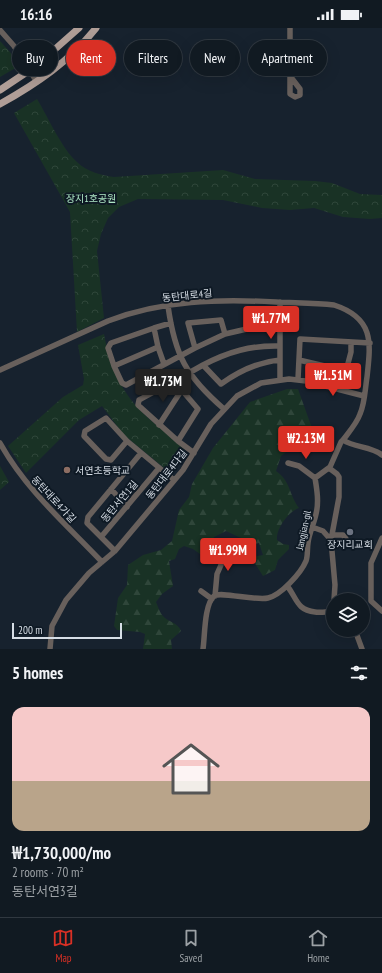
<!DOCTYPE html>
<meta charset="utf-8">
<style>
body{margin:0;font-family:"PT Sans Narrow","Noto Sans KR",sans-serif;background:#1a232a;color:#f1f3f6;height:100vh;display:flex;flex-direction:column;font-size:15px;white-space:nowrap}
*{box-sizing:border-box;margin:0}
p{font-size:13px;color:#9ca1a5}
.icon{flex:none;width:22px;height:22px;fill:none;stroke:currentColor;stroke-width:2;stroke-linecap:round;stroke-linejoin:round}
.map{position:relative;height:621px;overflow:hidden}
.panel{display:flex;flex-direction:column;background:#111a22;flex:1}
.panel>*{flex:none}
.top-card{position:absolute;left:12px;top:12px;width:358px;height:36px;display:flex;gap:8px}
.fabs{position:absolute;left:326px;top:565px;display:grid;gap:8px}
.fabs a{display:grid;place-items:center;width:44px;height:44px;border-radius:50%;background:#111a22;box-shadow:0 4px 16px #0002,0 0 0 1px #303840;font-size:20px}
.scale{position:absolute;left:12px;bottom:10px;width:110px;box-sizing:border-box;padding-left:4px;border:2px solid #d7dee6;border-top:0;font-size:11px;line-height:14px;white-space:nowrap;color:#d7dee6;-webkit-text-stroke:3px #0e1924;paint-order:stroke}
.price{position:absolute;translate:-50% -34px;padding:0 9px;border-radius:4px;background:#d93025;color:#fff;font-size:13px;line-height:26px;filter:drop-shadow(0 1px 2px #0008)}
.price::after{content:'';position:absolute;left:50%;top:24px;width:12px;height:9px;margin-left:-6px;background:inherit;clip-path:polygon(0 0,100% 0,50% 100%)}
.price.on{background:#222;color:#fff}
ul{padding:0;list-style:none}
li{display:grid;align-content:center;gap:8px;height:212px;padding:0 12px}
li+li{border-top:1px solid #303840}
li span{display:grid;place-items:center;height:124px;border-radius:12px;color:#555}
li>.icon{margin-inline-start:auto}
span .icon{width:72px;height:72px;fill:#fffc;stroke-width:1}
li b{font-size:17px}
h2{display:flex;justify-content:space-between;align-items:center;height:48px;padding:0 12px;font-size:17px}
.chip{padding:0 14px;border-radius:18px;background:#111a22;box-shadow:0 4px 16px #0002,0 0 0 1px #303840;font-size:14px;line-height:36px}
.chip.on{background:#d93025;color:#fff}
.status{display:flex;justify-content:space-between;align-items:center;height:28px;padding:0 20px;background:#111a22;direction:ltr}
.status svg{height:11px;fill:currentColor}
.dock{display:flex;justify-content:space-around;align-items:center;height:56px;border-top:1px solid #303840;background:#111a22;font-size:11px;color:#9ca1a5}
.dock a{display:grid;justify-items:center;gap:2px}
.dock .on{color:#d93025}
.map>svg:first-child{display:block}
</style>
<div class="status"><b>16:16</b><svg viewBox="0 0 49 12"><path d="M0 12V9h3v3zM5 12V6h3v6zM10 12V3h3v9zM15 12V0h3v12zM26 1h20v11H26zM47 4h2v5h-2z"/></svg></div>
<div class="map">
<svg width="382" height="621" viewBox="0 0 382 621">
<defs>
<pattern id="forest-firs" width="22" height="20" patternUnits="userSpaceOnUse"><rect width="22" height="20" fill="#193225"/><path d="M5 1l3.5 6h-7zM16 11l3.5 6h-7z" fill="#2f463a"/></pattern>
<pattern id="park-crowns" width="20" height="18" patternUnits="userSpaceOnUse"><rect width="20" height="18" fill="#193225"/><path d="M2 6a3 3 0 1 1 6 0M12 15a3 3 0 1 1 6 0" fill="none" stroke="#2f463a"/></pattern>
</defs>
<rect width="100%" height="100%" fill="#17222e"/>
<path fill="url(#forest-firs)" d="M287,361H298L313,403L281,428L276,443C291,453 289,467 299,480C288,484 276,501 277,512L283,516L289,517V521L278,532L275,542L263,548L252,531L253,529L263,527L259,515L248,518L241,510L226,503L214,509L213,513L200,526L193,521L184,518L179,521L175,531L169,533L173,558L162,566L156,574C158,578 159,583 162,587C167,594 178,594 181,603L171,612L172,621H143L145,606L140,604L117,602L114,598L118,570L127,557L128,537L143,527L161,522L172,513L179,482L189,469L192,456L213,420L250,374Z"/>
<path fill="url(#park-crowns)" d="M0,13L10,24L19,38L0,49Z
M37,71C48,89 62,121 77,134C87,144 101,147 114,149L223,142L255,151L315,153L332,155L360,166L382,167V190L370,191L343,189L314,180L290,182L262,180L223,172L138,171L119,179L108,190L101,206L97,223L104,290L77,304L70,184L14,85Z
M104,306C111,344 124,370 154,395C164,403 179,412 186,424L172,443H168L124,407L102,378L79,392L26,445L8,418L63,369L83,357L84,351L78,317Z
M0,438L9,454L0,462Z"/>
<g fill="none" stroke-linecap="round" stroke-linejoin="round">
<path stroke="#68605c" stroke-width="5.5" d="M0,2L14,18L37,54
M290,48L300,61V67L295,69L290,66V0
M168,278C175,328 186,348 224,381
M154,300L171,295
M225,306L195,320L188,295L221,292L225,306L260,298L280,299
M280,332C258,334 239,343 221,356L203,337C228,324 251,317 280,318
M299,332L346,343L351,324V314
M164,336L158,319L154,300L111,315L108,320L114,338L122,355L126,357L195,320
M114,338L158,319
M0,342L108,293C162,272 219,271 276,274C295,275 315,275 334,277C374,290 371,314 367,349C365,361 365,375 360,386C357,395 349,404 343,412
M280,351V274
M298,351L300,311L370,315
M174,353L198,381L178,413L138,377L139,372C161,360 182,349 203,337
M159,397L181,363
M127,413L111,432L106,431L84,408L85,403L106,390L127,413L174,452
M178,413L194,425
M0,415C26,462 66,496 102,534
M141,425L88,489L87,495L101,509L159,440
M288,435L299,438L315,450
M329,440L337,446L339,449V469L331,512L335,557L334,572
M111,461L127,479
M312,499L323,503L331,512
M332,507H343L346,511
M101,509L115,523
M382,510L371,535V573L382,583
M288,559C297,571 297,582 315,584C321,585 327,583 332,585
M201,563L212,571
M215,568L217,546L221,537L220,529L225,526L242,521
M355,602L362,621
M50,621L52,598L66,572L89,545L115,523L183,442L211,396L237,368L261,355L289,351L306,353L364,368
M203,621C205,608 204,577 214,568C220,563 255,573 268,570C281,567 301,545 306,533C308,528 307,521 308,515C309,505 314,496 316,486C319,474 317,462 315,450L330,439L341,414L343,412C355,420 371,418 382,427"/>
<path stroke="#b09e97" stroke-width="7" d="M0,62L36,38L79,0
M0,76C36,56 70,33 96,0"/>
</g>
<circle fill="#8d6e63" stroke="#0e1924" stroke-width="1.5" cx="67" cy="442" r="4"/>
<circle fill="#6b7280" stroke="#0e1924" stroke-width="1.5" cx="350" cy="504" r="4"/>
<g text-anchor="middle" stroke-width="4" stroke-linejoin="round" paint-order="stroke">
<g font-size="10" fill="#aee6c5" stroke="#0e1924">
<text x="91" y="174">장지1호공원</text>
</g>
<g font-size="10" fill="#d7dee6" stroke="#0e1924">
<text transform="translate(187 267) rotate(-6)" y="4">동탄대로4길</text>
<text transform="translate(166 446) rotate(-52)" y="4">동탄대로4다길</text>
<text transform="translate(54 471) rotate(47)" y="4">동탄대로4가길</text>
<text transform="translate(119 473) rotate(-50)" y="4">동탄서연1길</text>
<text transform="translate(303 502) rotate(-78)" y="4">Jangjian-gil</text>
</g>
<g font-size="10" fill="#d7dee6" stroke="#0e1924" text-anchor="start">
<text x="75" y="446">서연초등학교</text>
<text x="350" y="520" text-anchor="middle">장지리교회</text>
</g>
</g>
</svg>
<div class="fabs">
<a><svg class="icon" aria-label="layers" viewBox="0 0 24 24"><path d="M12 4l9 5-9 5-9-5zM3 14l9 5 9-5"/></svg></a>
</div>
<div class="scale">200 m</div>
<b class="price" style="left:271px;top:312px">₩1.77M</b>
<b class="price" style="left:333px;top:369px">₩1.51M</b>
<b class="price on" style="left:163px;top:375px">₩1.73M</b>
<b class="price" style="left:306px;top:432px">₩2.13M</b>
<b class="price" style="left:228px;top:544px">₩1.99M</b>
<div class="top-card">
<a class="chip">Buy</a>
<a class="chip on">Rent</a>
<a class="chip">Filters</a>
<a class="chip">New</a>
<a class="chip">Apartment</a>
</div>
</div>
<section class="panel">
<h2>5 homes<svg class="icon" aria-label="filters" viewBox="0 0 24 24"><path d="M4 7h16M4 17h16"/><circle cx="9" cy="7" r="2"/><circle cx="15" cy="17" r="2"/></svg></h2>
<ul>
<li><span style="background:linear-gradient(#f6c9c9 60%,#b9a48a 0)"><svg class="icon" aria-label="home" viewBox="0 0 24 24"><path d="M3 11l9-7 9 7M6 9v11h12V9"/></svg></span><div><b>₩1,730,000/mo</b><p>2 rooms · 70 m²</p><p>동탄서연3길</p></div></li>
</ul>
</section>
<nav class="dock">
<a class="on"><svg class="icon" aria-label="map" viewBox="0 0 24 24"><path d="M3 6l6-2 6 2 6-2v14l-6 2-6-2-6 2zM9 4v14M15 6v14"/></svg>Map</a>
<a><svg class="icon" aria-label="saved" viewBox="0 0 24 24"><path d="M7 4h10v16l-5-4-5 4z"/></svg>Saved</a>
<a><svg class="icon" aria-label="home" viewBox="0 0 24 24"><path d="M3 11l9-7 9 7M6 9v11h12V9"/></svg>Home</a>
</nav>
